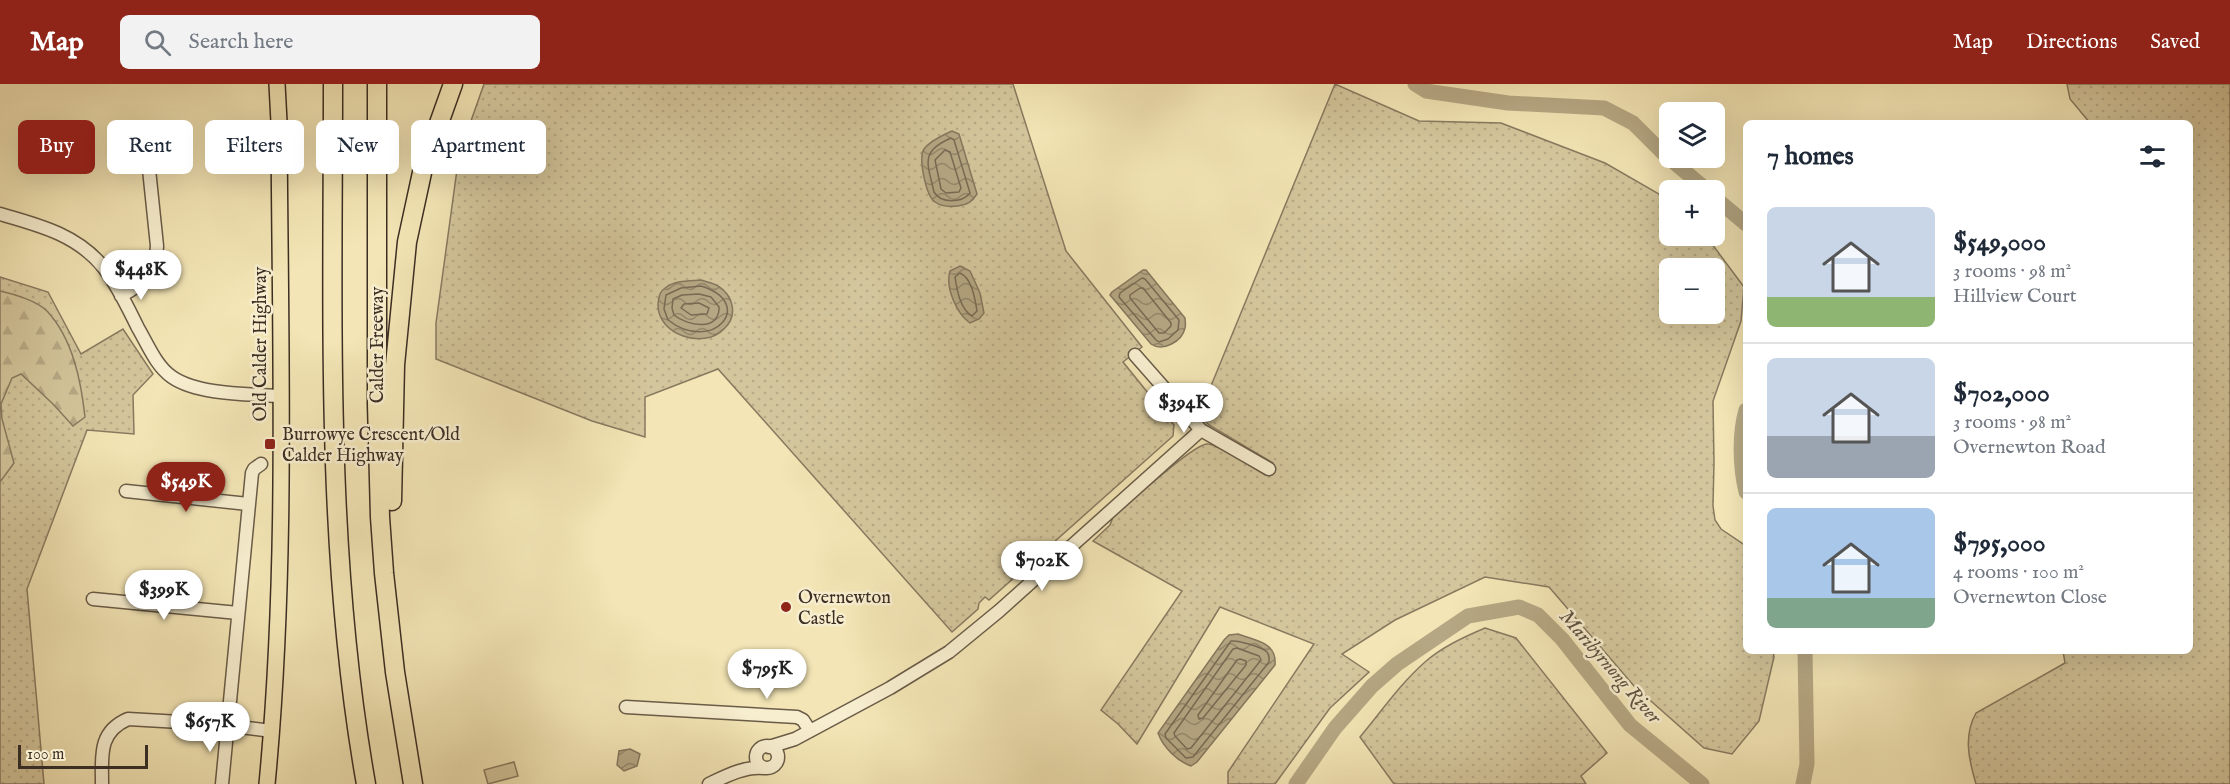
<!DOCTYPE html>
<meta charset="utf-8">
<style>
body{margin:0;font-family:"IM FELL English",serif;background:#f2f2f3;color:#1f2937;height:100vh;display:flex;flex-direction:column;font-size:22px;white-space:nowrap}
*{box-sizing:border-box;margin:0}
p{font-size:20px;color:#747a83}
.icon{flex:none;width:33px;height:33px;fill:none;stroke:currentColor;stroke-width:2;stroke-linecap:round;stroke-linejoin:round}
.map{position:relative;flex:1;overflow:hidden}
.panel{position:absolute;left:1743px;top:36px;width:450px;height:534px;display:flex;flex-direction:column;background:#fff;border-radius:9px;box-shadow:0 6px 24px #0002}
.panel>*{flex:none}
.guide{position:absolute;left:18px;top:36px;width:570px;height:54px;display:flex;gap:12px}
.tools{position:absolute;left:1659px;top:18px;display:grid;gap:12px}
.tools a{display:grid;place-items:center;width:66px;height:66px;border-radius:9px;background:#fff;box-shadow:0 6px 24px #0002;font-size:30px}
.scale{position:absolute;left:18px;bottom:15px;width:130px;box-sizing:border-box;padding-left:6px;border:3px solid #3c2e23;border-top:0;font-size:16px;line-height:21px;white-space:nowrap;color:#3c2e23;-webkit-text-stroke:4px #f7eecf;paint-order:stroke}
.price{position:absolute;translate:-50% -51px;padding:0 14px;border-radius:21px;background:#fff;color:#222;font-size:20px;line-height:39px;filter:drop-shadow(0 2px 3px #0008)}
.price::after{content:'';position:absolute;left:50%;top:36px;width:18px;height:14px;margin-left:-9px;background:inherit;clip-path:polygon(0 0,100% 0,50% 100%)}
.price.selected{background:#8f2418;color:#fff}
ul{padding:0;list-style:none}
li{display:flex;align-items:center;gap:18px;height:150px;padding:0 24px}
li+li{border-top:2px solid #e0e1e3}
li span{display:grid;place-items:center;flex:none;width:168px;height:120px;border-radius:9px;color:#555}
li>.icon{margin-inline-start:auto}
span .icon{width:72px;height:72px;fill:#fffc;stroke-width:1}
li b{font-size:26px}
h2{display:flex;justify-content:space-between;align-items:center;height:72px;padding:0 24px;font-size:26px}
.pill{padding:0 21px;border-radius:9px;background:#fff;box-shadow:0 6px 24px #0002;font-size:21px;line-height:54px}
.pill.selected{background:#8f2418;color:#fff}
header{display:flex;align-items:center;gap:36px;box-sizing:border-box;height:84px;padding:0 30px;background:#8f2418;color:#fff}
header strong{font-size:28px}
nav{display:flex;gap:33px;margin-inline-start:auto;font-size:21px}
.search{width:420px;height:54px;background:#f2f2f3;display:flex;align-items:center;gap:15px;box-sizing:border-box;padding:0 21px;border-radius:9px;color:#747a83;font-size:22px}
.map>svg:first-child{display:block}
</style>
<header>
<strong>Map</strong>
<div class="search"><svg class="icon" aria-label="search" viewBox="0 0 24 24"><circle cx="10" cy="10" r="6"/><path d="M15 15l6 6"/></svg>Search here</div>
<nav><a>Map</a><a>Directions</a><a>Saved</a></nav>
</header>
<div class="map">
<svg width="2230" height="700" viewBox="0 0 2230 700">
<defs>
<pattern id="grass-dots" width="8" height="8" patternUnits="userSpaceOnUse" patternTransform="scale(1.5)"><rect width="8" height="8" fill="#d4c69c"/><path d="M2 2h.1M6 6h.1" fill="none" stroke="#b7aa86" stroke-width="1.8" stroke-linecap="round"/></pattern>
<pattern id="forest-firs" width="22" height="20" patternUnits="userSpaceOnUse" patternTransform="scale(1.5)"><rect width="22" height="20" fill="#d4c69c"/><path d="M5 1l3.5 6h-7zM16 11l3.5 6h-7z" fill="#b7aa86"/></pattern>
<pattern id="water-waves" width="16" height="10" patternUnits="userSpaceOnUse" patternTransform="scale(1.5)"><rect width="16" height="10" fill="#b5a783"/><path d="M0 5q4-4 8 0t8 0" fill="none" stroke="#94886b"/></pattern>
</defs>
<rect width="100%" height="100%" fill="#f3e5b5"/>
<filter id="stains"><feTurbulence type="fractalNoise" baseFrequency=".00333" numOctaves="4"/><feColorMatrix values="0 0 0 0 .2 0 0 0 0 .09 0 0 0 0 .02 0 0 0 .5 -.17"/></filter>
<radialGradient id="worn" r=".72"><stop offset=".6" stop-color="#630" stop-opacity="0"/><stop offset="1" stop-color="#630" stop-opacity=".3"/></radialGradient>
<path fill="url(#grass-dots)" stroke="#887a60" stroke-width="1.5" fill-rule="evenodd" d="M484,0H1013L1066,167L1142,263L1123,278L1174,341L1173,352L989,516L985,513L979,519L978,525L952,548L718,285L645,313V353L592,337L436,275V239L459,71Z
M1335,0L1419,37L1501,39L1605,79L1666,114L1669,117L1670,152H1706L1744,203L1741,237L1713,317L1714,379L1713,422L1715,436L1721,445L1746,462V567H1773L1774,573L1759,637L1732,670L1704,664L1634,602L1549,503L1485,493L1395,536L1342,570L1369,588L1330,624L1275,700H1228V688L1314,560L1220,523L1137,660L1118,640L1101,626L1182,507L1093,457L1110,441L1113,433C1127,421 1195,358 1208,360C1220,361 1253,384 1265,391L1273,379L1209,341L1199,331ZM1670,184H1714V230H1670Z
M2067,0H2230V700H1976C1969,676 1963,652 1976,629L2065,579L2063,567H2190V39H2090L2070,15Z
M0,193L48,208L81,270L123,245L153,290L133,311L134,350L87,346L27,505L44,700H0Z
M1485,544L1516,554L1607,669L1581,692L1586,700H1394L1360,653C1381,628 1400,600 1425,578C1442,563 1464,553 1485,544Z"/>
<path fill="url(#forest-firs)" stroke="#887a60" stroke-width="1.5" d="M0,207C14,210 37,217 47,227C73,255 81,297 85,333L73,342L53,320L21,290L12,294L1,320L2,335L14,379L0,398Z"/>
<path fill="#d4c69c" stroke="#887a60" stroke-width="1.5" d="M514,678L518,692L488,700L484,686Z"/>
<path fill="url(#water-waves)" stroke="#85775d" stroke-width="1.5" d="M952,47L959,50L977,110C972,118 967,121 958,122C950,123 942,123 935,118C926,112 918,74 924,65C930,57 943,51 952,47Z
M960,182L970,187L980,209L984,229L979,235L970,239C957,230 945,204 950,187Z
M1143,186H1146L1185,234C1185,236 1186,242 1185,244C1182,258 1162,268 1151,260L1110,211L1112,208Z
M701,196C706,198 714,199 718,202C734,212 738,232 724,245C704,266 657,251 658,220C659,213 659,208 665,204C675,196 689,197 701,196Z
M1238,550C1256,557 1277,558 1275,581L1197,678L1191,682C1177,677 1163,663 1158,649L1224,556L1229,551Z
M630,665L640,670L637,682L624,687L617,681L619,667Z"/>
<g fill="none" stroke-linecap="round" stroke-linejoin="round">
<path stroke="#786a53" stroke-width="1.5" d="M951,54L954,56L970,109C962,119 941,120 934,108C928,80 919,68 951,54Z
M945,66L950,68L961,104L959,108L946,109L941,105L935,76Z
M960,189C972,194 975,215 977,227L972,232C960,225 957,206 955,193Z
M1142,194L1145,195L1179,236L1178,246L1168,255L1159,258L1156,256L1119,213L1120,209Z
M701,202C757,219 713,271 668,236L664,225L666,211L681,204Z
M1140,204H1143L1171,239V242L1164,249H1159L1130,214V211Z
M699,210L711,213L719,223C720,248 687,242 674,231L672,224L673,215L682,211Z
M699,219L709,224L707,230L691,231L681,224L684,220Z
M1231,557C1238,556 1262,563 1267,568C1270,572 1269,574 1269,578L1193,673L1186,674L1166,654L1165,650Z
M1237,564L1259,572L1261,576L1191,664L1187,665L1175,652L1174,649L1233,565Z
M1240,575L1246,577V581L1203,634L1199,635L1198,631L1237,576Z"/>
<path stroke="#b5a783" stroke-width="15" d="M1415,0L1426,7L1508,19L1604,24L1633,39L1664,70L1707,106
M1714,113L1746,140
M1746,326C1739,350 1740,383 1746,408
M1296,700L1335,644L1372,602L1397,580L1468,532L1519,523L1538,531L1562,555L1630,641L1702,700
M1803,700L1807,680L1805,567"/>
<g stroke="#6a5c48" stroke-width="15">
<path id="minor" d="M0,130C39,141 78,151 104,184C118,202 128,224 138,244C148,261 156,282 172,293C198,311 249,310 280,312
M121,212C145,199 155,190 157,162L147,66L139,51
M1135,271L1201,346L1269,385
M126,407L248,420
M93,515L238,529
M626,623L797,633L803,636L810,647
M756 673a11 11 0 1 1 22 0a11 11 0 1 1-22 0Z
M769,663L795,655L890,604L949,568L999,527L1201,346
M102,700C102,672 98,648 128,635L215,640L272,647
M222,700L252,389L254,385L261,380
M709,700C726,692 745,682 764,684"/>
</g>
<g stroke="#3c2e23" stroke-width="18">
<path id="major" d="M267,700C288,481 280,258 279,38L277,0"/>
</g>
<g stroke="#3c2e23" stroke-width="21">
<path id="highway" d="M333,0C333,234 325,469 366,700
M377,0V320L380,433L384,489L395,588L413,700
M392,417L395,281L407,158L423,84L453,0"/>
</g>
<use href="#minor" stroke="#f7eecf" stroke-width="12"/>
<use href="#major" stroke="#f3e5b5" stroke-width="15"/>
<use href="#highway" stroke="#f3e5b5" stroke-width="18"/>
</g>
<g fill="#8f2418" stroke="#f7eecf" stroke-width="2">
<rect x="264" y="354" width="12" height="12" rx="3"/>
<circle cx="786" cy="523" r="6"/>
</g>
<g text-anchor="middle" stroke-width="5" stroke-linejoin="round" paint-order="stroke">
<g font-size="18" fill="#3c2e23" stroke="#f7eecf">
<text transform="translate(260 260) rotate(-90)" y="6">Old Calder Highway</text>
<text transform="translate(377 261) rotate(-90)" y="6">Calder Freeway</text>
</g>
<g font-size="18" fill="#3c2e23" stroke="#f7eecf" text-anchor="start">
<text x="282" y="356">Burrowye Crescent/Old<tspan x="282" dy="21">Calder Highway</tspan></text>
<text x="798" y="519">Overnewton<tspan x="798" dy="21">Castle</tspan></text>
</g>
<g font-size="20" font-style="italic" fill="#605240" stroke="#f7eecf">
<text transform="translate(1611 582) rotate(49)" y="7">Maribyrnong River</text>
</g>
</g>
<rect width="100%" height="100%" filter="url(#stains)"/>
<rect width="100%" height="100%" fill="url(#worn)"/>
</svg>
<div class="tools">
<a><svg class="icon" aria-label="layers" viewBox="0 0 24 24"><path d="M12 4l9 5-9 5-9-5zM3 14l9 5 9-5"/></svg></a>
<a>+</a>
<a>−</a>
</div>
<div class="scale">100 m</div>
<b class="price" style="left:141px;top:217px">$448K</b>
<b class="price" style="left:1184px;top:350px">$394K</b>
<b class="price selected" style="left:186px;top:429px">$549K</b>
<b class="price" style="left:1042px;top:508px">$702K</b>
<b class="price" style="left:164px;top:537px">$399K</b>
<b class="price" style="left:767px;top:616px">$795K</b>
<b class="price" style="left:210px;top:669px">$657K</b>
<div class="guide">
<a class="pill selected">Buy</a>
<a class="pill">Rent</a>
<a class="pill">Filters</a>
<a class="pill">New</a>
<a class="pill">Apartment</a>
</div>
<section class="panel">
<h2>7 homes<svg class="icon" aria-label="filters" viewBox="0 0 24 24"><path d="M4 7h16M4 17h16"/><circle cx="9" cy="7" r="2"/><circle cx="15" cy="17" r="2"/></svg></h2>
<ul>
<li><span style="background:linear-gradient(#c9d6e8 75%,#8fb573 0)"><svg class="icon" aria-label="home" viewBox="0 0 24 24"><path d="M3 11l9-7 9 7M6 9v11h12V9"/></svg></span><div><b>$549,000</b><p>3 rooms · 98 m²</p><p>Hillview Court</p></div></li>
<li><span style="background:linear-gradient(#c9d6e8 65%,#9aa5b1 0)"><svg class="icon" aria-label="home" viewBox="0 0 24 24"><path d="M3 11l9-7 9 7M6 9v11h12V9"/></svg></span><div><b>$702,000</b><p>3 rooms · 98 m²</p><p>Overnewton Road</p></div></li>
<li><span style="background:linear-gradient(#a9c7e8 75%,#7fa58c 0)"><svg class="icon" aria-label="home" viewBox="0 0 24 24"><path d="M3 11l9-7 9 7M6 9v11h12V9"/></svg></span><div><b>$795,000</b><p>4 rooms · 100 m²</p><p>Overnewton Close</p></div></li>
</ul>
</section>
</div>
